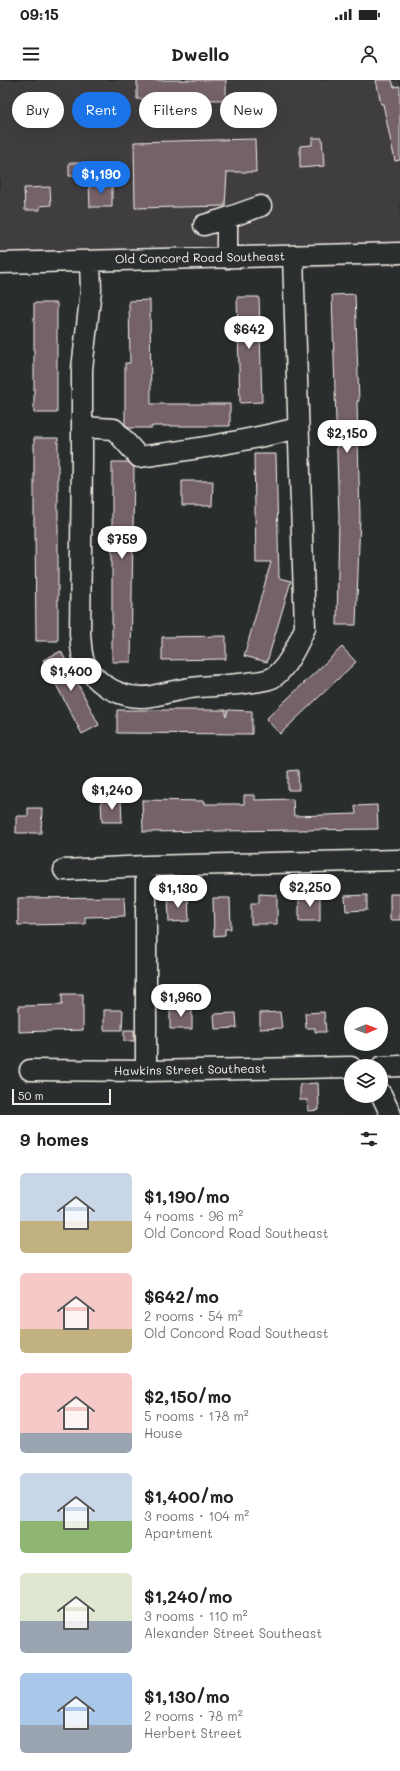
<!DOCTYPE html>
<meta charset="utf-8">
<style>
body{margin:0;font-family:Mali,sans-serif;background:#f2f2f2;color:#222;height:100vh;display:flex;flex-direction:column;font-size:15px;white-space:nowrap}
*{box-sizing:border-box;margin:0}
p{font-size:13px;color:#767676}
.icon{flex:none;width:22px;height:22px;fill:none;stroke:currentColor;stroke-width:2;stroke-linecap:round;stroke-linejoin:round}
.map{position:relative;height:1035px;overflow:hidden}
.sheet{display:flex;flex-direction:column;background:#fff;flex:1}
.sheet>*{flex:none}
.banner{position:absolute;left:12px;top:12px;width:376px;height:36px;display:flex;gap:8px}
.needle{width:26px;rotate:89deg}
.fabs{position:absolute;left:344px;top:927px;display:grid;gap:8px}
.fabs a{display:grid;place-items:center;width:44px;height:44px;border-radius:50%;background:#fff;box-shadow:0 4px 16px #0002;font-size:20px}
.scale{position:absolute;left:12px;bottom:10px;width:99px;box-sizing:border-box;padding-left:4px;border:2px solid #f4f1e8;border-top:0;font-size:11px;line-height:14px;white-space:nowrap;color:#f4f1e8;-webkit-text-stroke:3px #2a2d2e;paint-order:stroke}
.price{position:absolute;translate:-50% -34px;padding:0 9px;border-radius:14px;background:#fff;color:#222;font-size:13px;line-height:26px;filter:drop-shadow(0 1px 2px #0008)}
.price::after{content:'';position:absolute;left:50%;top:24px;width:12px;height:9px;margin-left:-6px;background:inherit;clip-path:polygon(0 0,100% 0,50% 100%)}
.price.selected{background:#1a73e8;color:#fff}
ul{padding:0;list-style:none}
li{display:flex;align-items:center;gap:12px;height:100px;padding:0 20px}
li span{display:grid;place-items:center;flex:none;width:112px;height:80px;border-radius:6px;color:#555}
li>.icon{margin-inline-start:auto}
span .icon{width:48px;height:48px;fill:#fffc;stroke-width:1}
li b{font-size:17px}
h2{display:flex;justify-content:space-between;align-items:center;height:48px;padding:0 20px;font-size:17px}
.pill{padding:0 14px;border-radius:18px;background:#fff;box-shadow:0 4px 16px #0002;font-size:14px;line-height:36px}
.pill.selected{background:#1a73e8;color:#fff}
.status{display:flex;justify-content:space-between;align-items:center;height:28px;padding:0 20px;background:#fff;direction:ltr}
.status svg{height:11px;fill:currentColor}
header{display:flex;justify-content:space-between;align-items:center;height:52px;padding:0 20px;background:#fff;font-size:18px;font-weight:800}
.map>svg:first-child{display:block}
</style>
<div class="status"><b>09:15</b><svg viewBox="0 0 49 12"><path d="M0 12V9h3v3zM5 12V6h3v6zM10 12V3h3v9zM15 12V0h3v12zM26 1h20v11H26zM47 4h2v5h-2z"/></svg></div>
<header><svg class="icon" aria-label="menu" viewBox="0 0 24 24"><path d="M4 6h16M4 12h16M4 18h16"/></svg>Dwello<svg class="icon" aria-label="person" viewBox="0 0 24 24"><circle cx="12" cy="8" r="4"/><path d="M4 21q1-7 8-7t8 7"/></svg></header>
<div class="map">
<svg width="400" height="1035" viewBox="0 0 400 1035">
<rect width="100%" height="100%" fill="#2a2d2e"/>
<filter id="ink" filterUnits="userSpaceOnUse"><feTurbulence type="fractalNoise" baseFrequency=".025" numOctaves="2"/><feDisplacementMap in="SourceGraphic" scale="8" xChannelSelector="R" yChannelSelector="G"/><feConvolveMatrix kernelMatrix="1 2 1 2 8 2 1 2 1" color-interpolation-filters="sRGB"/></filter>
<g filter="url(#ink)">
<path fill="#403d40" d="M0,0H400V186L0,194Z"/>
<path fill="#746269" stroke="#f4f1e8" d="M137,0H226V20L137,19Z
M376,0H392L394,7L400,6V80L395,81L383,24H381Z
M312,58H322L324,86L300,88V66L312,65Z
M255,59L256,92H227L225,126L135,128L134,62Z
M69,83H82V96H69Z
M112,103V127H90L89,104Z
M50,107L51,125L40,126V130H25L24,108Z
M355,214L359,321H357L360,437L356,545H337L339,437L332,215Z
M237,217H259L262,322L240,323Z
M150,220L151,324H230V346H152V348H128L125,344V283H130L129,221Z
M34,223H57V333H34Z
M34,358H58V561H36L35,446H34Z
M254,374H276L279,498L291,501L267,582L244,576L271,482H256Z
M112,382H128L134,387L131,582H112Z
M182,401H213L212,426H182Z
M226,556V579L162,580V557Z
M342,567L356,582L280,654L266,639Z
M61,571L99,645L82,654L43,580Z
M117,630H226V637L228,630L252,631V654L117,653Z
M298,690L299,710H288V691Z
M244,715H255V720L293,719L294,736L356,734L355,726L377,725L378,749L143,752L142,720L205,721V724H244Z
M121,719L122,742H102L101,720Z
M28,728H42L41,753H16V736H28Z
M259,814L277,815V844H251V823H259Z
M390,814H400V840H390Z
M367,815V830L346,831L345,816Z
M188,816L189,841L169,842L168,817Z
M299,816H320V841H299Z
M124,817L125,836L85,837V844L18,845V818Z
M213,818H230L231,849H225V855L214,856Z
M62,914H83V950L19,952V926L62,925Z
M170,927H192V949H170Z
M104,930H123L122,950H104Z
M280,932L282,948L260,949V933Z
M324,932L326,952H315V948H306L305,933Z
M236,933L237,948L215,949L214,934Z
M124,950H134V961H124Z
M318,1003L319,1030L308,1031L307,1020H300V1004Z"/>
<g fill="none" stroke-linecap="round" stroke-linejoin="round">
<g stroke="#f4f1e8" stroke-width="23">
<path id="minor" d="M204,145L227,138
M227,178V138L261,126
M90,181L91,210L82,289V379L80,554C81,562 81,574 84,581C95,606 125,621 152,616C168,613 183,608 200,607C213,606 263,603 272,598C286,591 299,562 305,548L293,176
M0,183L400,173
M82,347L114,349L139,377C192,370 246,361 298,348
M146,786V991
M64,790L146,786L400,780
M381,987L400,986
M30,990L146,991L351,987
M381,1014L391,1035"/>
</g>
<use href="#minor" stroke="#2a2d2e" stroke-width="20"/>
</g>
</g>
<g text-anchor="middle" stroke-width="3" stroke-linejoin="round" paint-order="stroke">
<g font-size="12" fill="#f4f1e8" stroke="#2a2d2e">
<text transform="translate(200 178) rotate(-1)" y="4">Old Concord Road Southeast</text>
<text transform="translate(190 990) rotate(-1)" y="4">Hawkins Street Southeast</text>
</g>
</g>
</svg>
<div class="fabs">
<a><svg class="needle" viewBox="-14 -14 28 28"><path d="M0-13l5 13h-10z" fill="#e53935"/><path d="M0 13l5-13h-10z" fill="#767676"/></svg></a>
<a><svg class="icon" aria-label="layers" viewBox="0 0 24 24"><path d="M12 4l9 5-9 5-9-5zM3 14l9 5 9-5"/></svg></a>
</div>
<div class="scale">50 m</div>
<b class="price selected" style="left:101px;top:115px">$1,190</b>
<b class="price" style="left:249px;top:270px">$642</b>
<b class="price" style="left:347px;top:374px">$2,150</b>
<b class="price" style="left:122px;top:480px">$759</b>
<b class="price" style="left:71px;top:612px">$1,400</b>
<b class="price" style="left:112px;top:731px">$1,240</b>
<b class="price" style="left:310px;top:828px">$2,250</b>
<b class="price" style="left:178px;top:829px">$1,130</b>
<b class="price" style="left:181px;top:938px">$1,960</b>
<div class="banner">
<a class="pill">Buy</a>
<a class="pill selected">Rent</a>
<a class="pill">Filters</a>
<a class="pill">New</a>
</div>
</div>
<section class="sheet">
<h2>9 homes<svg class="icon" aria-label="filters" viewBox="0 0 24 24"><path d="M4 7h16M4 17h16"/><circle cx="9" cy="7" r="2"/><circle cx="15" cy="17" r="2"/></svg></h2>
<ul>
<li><span style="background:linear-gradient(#c9d6e8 60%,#c2b280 0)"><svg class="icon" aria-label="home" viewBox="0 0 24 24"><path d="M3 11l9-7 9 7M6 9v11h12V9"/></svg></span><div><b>$1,190/mo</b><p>4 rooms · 96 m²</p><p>Old Concord Road Southeast</p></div></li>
<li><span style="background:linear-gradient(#f6c9c9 70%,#c2b280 0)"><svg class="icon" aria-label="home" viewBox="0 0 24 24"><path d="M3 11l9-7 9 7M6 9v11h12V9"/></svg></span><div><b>$642/mo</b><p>2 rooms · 54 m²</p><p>Old Concord Road Southeast</p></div></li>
<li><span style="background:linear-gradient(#f6c9c9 75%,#9aa5b1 0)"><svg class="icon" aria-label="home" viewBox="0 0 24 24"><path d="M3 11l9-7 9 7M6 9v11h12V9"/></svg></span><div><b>$2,150/mo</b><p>5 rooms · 178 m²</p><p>House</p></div></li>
<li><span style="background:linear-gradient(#c9d6e8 60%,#8fb573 0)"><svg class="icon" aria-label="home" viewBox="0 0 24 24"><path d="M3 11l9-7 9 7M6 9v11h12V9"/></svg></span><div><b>$1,400/mo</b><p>3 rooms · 104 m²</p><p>Apartment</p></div></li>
<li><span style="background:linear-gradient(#dfe7d0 60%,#9aa5b1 0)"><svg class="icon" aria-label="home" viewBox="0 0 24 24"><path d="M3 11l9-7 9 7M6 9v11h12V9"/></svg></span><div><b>$1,240/mo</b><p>3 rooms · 110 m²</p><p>Alexander Street Southeast</p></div></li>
<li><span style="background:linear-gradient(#a9c7e8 65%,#9aa5b1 0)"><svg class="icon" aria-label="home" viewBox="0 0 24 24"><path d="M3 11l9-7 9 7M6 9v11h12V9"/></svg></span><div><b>$1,130/mo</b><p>2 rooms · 78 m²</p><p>Herbert Street</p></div></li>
</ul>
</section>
